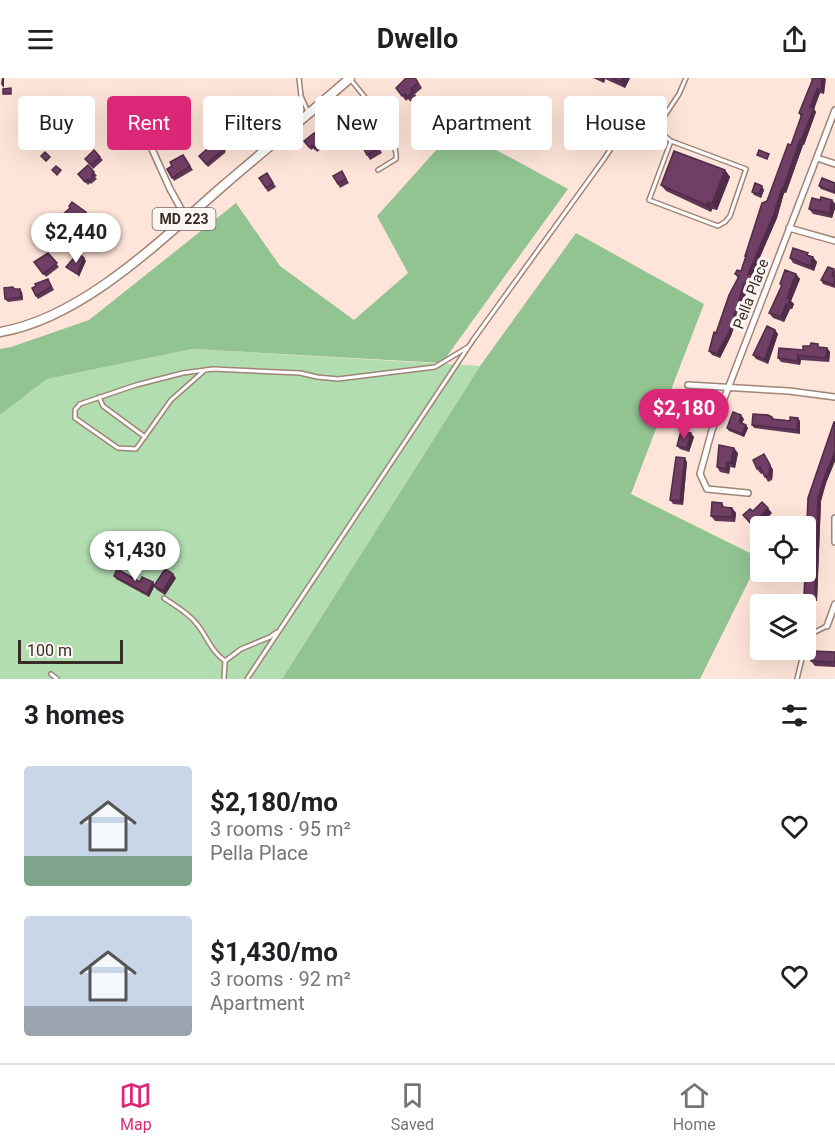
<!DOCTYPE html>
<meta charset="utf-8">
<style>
body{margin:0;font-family:Roboto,sans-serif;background:#f6f6f6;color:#202124;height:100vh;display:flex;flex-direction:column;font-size:22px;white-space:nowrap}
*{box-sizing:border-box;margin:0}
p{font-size:20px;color:#757577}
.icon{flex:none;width:33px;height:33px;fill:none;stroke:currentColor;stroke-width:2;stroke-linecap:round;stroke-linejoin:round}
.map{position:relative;height:601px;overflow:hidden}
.drawer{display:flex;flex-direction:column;background:#fff;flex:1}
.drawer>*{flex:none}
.banner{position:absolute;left:18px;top:18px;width:800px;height:54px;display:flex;gap:12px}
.fabs{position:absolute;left:750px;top:438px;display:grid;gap:12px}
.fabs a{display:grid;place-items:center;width:66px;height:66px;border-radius:6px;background:#fff;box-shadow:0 6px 24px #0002;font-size:30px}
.scale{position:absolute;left:18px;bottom:15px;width:105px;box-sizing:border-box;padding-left:6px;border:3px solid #372b25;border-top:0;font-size:16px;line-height:21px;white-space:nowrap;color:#372b25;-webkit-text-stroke:4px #fdf7f4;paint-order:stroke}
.price{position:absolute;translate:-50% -51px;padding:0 14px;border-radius:21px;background:#fff;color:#222;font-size:20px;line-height:39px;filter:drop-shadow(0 2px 3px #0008)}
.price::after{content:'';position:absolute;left:50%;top:36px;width:18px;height:14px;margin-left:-9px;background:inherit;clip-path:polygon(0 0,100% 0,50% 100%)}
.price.active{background:#db2777;color:#fff}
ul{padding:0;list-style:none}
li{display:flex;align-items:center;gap:18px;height:150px;padding:0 24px}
li span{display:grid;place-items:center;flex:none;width:168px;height:120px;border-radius:6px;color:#555}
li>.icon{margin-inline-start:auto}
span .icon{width:72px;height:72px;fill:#fffc;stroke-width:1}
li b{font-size:26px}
h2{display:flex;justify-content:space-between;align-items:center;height:72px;padding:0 24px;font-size:26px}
.tag{padding:0 21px;border-radius:6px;background:#fff;box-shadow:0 6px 24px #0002;font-size:21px;line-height:54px}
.tag.active{background:#db2777;color:#fff}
header{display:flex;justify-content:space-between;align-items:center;height:78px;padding:0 24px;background:#fff;font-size:27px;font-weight:700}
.tab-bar{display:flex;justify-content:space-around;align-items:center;height:84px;border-top:2px solid #e0e0e0;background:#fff;font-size:16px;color:#757577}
.tab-bar a{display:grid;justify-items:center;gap:3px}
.tab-bar .active{color:#db2777}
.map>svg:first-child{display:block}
</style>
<header><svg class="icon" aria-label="menu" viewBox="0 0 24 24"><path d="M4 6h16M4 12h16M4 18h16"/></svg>Dwello<svg class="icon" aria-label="share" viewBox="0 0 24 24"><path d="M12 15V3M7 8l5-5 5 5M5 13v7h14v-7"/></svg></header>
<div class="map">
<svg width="835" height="601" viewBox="0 0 835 601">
<rect width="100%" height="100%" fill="#ffe5d9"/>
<path fill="#b2ddb1" d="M192,271L480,288L282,601H0V337L47,301Z"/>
<path fill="#92c491" d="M456,50L568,111L442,285L192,271L47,301L0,337V271L11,269L89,242L236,125L280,188L354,242L408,195L377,138Z
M576,155L704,226L631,416L760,480L700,601H282L480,288Z"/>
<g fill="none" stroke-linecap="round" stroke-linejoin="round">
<g stroke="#a08476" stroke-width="6">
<path id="service" d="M299,0L301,18L308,34
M351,2C364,17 399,62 396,81L378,92
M352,44L371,28
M656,51L679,16L686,0
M205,292L171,322L136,371L118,370L75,340V332L80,326L136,307L183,295L213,291L300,295L317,299L338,301L435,289L468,269
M99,319L103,328L145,359
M164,520C175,528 187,534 196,545C208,559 209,571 225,583
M806,561L809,557L827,548
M51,596L57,601
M224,601L225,583L241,571L270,559L277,554
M247,601L473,262L604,81L631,40L656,51L671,63L746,91L730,138L725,144L718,148L649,122L671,63
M797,601L804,572"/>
</g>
<g stroke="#a08476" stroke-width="8">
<path id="minor" d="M147,60L170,111L186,140
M817,80L835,86
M789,150L835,163
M688,307L789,313L835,319
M748,415L707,411L700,396L712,352L835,32
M835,440V464
M827,548L835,526"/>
</g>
<g stroke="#a08476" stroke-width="11">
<path id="primary" d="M0,254C83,240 162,161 224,107C266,71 309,36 350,0"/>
</g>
<use href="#service" stroke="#fff" stroke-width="3"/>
<use href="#minor" stroke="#fff" stroke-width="5"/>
<use href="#primary" stroke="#fff" stroke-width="8"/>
</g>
<path fill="#613657" d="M416,0L422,10L415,16L417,19L411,24L408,21L406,23L396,10Z
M593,0H630L625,10L605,1L604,5Z
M812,0H825L824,16L820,15L814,31L816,34L804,67H803L786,115H784L777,140L752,197L757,202L755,207L750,205L747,210L731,258L720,280L712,277L709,273L738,200L735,196L741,193L746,179L745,178L791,67L801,39L799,35L812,3Z
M153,40L158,49L150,53L152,55H146L142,59L140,55Z
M367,47L382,75L370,82L367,77Z
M314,55L324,69L317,74L314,70L311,72L304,63Z
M226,67L225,75L208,89L199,78Z
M183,77L193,92L174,103L167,91L172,88Z
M100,79L103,82L93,91L85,81Z
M725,92L730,99L717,132L712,131L711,134L666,113L661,107Z
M342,93L349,105L340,110L333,98Z
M94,94L97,98L95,99L97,101L91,106L90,105L88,107L78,96Z
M267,95L276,109L268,114L259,100Z
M835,105V116L821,111L819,108Z
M764,112L761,120L754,117L752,114Z
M820,122H832L835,126V130L832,140L813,136L809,131Z
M86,134L89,139L84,145L81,142L67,158L52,142L61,138Z
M48,175L59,189L46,199L34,184Z
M810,178L817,184L814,193L793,185L790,180Z
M834,191L835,193V210L823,206L821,202Z
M796,196L800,201L791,223L794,226L792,231H790L784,244L773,240L769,235L781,208L780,206Z
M50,204L54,212L38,221L36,218Z
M15,211L22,214L23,222L8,224L5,221Z
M775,252L778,256L768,286L756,281L753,277Z
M820,269L827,270L830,274L829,284L801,282L800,287L781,284L778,280L803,272Z
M700,338L696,348L689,346L687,351L680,348L677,345Z
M772,339L774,341L800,343V356L754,350L752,347Z
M744,341L742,345L748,350L744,359L729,353L727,350Z
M835,344V383L826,405L821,423L817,523H807L804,519L808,420Z
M694,359L689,374L680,371L677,368Z
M738,375L735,390L730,389L729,396L720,394L717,389Z
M764,376L773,392L772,402L768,404L763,395L761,396L757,391Z
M687,384L683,427L673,426L670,422Z
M722,425L725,430H732L736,435L735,444L715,443L711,438Z
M114,498L140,504H153L155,507L149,519L116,501Z
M176,500L165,517L157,512L154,508Z
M835,574V589L815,588L811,583Z"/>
<path fill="#4f2c47" d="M2,0H4V10L1,6Z
M600,0H604L605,1L604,5Z
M622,0H630L625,10L621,4Z
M822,0L826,1L824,16L821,12Z
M817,11L820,15L814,31L816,34L804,67L801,63L810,29Z
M800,62L803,67L786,115L783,111Z
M224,63L226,67L225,75L223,72Z
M725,92L730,99L717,132L712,126Z
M762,108L764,112L761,120L759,116Z
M782,110L784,115L777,140L751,200L748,196Z
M832,122L835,126V130L832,140L829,135Z
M708,124L712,131L711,134L706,127Z
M78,137L81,142L67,158L63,153Z
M813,179L817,184L814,193L810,188Z
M84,180L86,183L79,199L77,196Z
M796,196L800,201L791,223L794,226L792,231L788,226L787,220Z
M754,198L757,202L755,207L752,203Z
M747,201L750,205L731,258L720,280L717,276Z
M20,211L22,214L23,222L21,219Z
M786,226L790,231L784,244L781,239Z
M775,252L778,256L768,286L765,281Z
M827,270L830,274L829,284L826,280Z
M798,277L801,282L800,287L797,283Z
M697,335L700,338L696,348L694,345Z
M741,337L744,341L741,348L739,344Z
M798,340L800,343V356L797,352Z
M687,343L689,346L687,351L685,348Z
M746,347L748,350L744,359L742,356Z
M691,355L694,359L689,374L687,370Z
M734,370L738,375L735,390L731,385Z
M835,373V383L826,405L821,423L817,523L815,520L818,420L824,401Z
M764,376L773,392L772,402L769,397Z
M685,380L687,384L683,427L680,423Z
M727,384L730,389L729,396L726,391Z
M732,430L736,435L735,444L732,439Z
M768,430L772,435L756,452L752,447Z
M173,496L176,500L165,517L163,513Z
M153,504L155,507L149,519L147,516Z"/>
<path fill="#713f65" stroke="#4f2c47" stroke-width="1.5" d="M406,0H415L418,5L411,11L413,14L407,19L405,16L402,18L396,10Z
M612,0H622L621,4Z
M812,0H822L821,12L817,11L810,29L814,30L801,63L800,62L783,111L782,110L774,136L748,196L754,198L752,203L747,201L744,205L729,254L717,276L709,273L714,254L716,255L729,217L739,198L735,196L737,192L741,193L746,178H745L762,125L767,123L788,66L791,67L802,36L799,35L812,3Z
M11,10V16H3V11Z
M151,37L156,46L148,50L149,52H143L140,55L135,46Z
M363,42L379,70L367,77L351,48Z
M314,55L321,65L315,71L312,67L309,69L304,63Z
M212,62L224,63L223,72L206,86L199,78L214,65Z
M94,72L100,79L91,87L85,81Z
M759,72L769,76L767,81L757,77Z
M674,73L725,92L712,126L708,124L706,127L661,107Z
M45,74L50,79L46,83L41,78Z
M183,77L190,88L172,100L167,91L172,88L170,84Z
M88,87L94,94L92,96L94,98L89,103L87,101L85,104L78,96Z
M56,88L61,92L57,97L52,92Z
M342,93L346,101L338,106L333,98Z
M267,95L273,105L266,110L259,100Z
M822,100L835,105V114L819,108Z
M755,105L762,108L759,116L752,114Z
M821,119L832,122L829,135L809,131L812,120L820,122Z
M72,124L86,134L80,140L78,137L63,153L52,142L59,136L61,138L70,130L69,128Z
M793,170L808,175L807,177L813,179L810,188L790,180Z
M48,175L57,185L43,196L34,184Z
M78,175L84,180L77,196L66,189Z
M828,189L834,191L832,198L835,199L834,207L821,202Z
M785,192L796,196L787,220L790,221L788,226H786L781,239L769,235L782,207L780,206Z
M48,201L51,209L36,218L32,210L36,208L35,206Z
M13,209L14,211H20L21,219L5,221L4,210Z
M767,248L775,252L765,281L753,277Z
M811,265L818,266V269L827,270L826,280L798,277L797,283L778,280L779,270L803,272V268H810Z
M683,329L697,335L694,345L687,343L685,348L677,345Z
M733,334L741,337L739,344L746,347L742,356L727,350Z
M753,336L768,337L772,339V341L790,343V339L798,340L797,352L752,347Z
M834,344H835V373L824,401L818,420L815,520L804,519L808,420Z
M681,353L691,355L687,370L677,368Z
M719,367L734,370L731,385L727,384L726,391L717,389Z
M764,376L770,387L769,397L765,399L760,389L757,391L753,382Z
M676,379L685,380L680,423L670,422Z
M712,424L722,425V429L732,430V439L711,438Z
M762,424L768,430L752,447L743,437L750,431L753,433Z
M117,491L140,504L142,499L153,504L147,516L114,498Z
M165,491L173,496L163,513L154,508Z
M790,523L799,526H788Z
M812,573L835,574V584L811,583Z"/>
<g text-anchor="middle" stroke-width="6" stroke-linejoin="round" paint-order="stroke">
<rect fill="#fdf7f4" stroke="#726863" stroke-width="1.5" x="152.5" y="130" width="63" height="22" rx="4.5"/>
<g font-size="14" font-weight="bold" fill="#372b25">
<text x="184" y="146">MD 223</text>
</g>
<g font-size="15" fill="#372b25" stroke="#fdf7f4">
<text transform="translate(751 216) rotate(-69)" y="5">Pella Place</text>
</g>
</g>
</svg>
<div class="fabs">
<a><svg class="icon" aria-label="locate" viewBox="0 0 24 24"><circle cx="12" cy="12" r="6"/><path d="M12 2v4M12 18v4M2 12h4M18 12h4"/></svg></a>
<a><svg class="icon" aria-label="layers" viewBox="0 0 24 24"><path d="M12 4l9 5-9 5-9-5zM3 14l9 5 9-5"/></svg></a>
</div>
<div class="scale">100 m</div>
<b class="price" style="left:76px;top:186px">$2,440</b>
<b class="price active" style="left:684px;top:362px">$2,180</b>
<b class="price" style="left:135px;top:504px">$1,430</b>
<div class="banner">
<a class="tag">Buy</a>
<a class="tag active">Rent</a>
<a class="tag">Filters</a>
<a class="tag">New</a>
<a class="tag">Apartment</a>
<a class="tag">House</a>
</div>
</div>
<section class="drawer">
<h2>3 homes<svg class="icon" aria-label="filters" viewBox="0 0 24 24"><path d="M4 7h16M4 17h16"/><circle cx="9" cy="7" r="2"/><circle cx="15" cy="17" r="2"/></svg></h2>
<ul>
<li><span style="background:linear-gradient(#c9d6e8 75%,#7fa58c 0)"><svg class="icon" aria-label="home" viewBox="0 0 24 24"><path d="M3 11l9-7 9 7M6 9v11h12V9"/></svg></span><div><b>$2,180/mo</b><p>3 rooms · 95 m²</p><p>Pella Place</p></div><svg class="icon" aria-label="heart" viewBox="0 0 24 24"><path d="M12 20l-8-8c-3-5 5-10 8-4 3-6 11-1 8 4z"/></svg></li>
<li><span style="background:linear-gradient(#c9d6e8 75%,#9aa5b1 0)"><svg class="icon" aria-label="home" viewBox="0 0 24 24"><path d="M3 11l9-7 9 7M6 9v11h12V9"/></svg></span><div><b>$1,430/mo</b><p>3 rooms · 92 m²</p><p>Apartment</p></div><svg class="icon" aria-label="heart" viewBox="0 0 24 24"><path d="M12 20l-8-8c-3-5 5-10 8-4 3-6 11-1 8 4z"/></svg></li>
</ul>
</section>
<nav class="tab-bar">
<a class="active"><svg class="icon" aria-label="map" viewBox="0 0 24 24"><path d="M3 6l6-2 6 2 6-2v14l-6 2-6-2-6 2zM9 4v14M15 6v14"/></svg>Map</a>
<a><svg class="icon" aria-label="saved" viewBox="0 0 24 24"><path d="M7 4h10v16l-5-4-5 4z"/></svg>Saved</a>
<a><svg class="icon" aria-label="home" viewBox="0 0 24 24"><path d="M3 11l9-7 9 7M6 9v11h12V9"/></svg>Home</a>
</nav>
